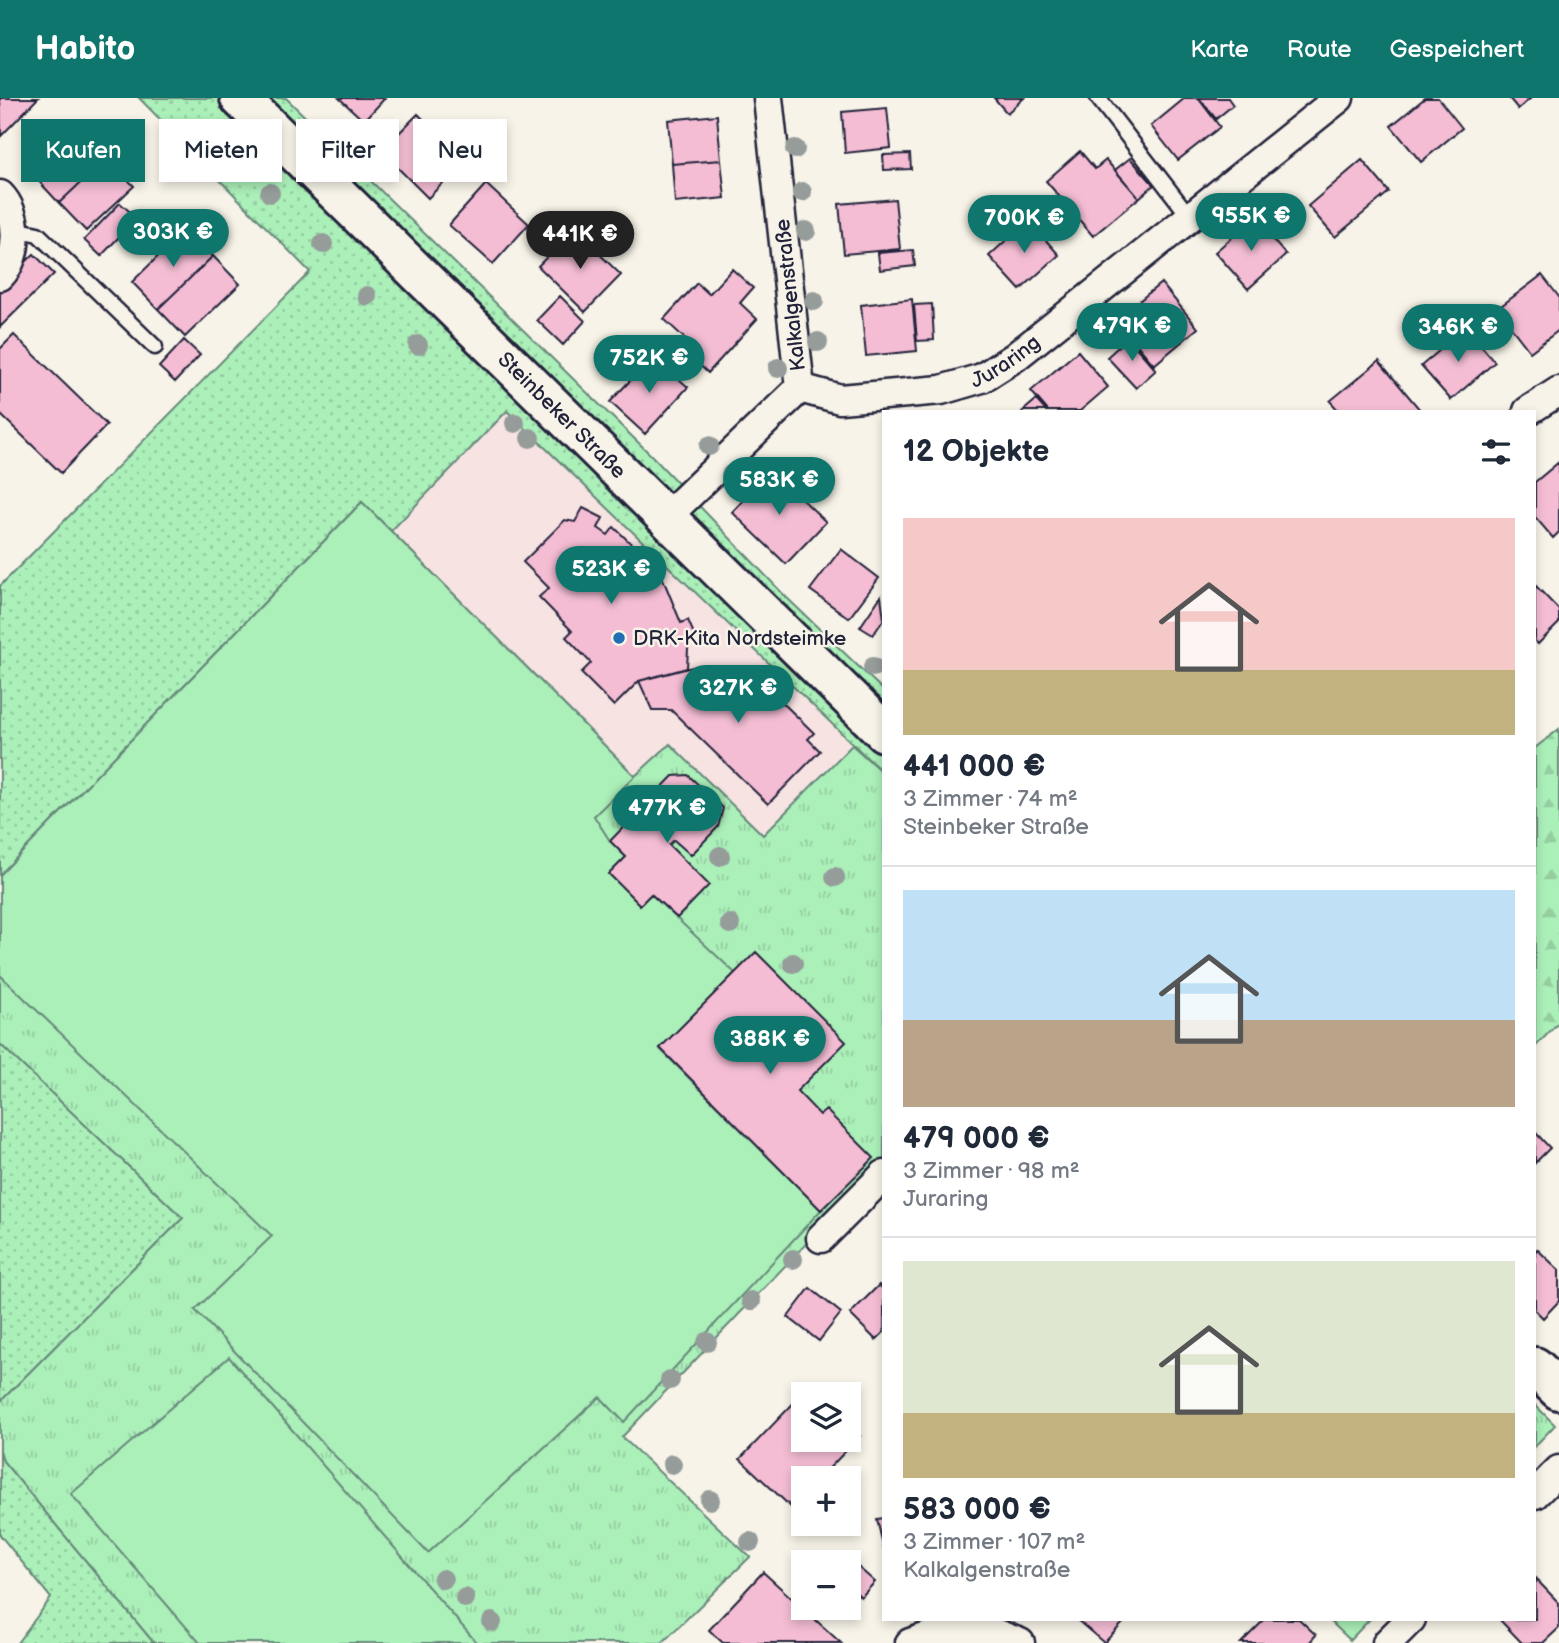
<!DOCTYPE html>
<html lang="de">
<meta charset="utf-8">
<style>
body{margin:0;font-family:"Balsamiq Sans",sans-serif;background:#f6f6f7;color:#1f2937;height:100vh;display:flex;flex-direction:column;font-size:26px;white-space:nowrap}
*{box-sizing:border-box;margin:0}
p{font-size:23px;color:#747a83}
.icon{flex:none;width:38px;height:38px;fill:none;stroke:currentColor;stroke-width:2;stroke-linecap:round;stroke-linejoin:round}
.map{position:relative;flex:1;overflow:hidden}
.drawer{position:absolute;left:882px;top:312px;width:654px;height:1211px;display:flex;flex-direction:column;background:#fff;border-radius:0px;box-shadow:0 4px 10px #0003}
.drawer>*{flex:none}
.guide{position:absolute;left:21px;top:21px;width:665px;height:63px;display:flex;gap:14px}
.tools{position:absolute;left:791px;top:1284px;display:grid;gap:14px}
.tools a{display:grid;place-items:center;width:70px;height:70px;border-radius:0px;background:#fff;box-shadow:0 4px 10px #0003;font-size:35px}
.price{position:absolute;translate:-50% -60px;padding:0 16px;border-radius:24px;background:#0f766e;color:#fff;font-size:23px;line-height:46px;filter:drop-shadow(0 2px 4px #0008)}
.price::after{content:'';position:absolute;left:50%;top:42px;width:21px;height:16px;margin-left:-10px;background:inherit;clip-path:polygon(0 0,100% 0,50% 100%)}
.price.current{background:#222;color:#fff}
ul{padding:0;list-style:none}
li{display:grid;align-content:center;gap:14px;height:371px;padding:0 21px}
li+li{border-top:2px solid #e0e1e3}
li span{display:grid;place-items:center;height:217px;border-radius:0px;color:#555}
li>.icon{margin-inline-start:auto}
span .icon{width:126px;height:126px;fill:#fffc;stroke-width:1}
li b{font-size:30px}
h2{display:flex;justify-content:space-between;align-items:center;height:84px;padding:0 21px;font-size:30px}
.pill{padding:0 24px;border-radius:0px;background:#fff;box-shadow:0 4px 10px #0003;font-size:24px;line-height:63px}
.pill.current{background:#0f766e;color:#fff}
header{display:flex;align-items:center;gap:42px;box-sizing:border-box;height:98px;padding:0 35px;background:#0f766e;color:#fff}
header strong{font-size:33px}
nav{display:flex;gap:38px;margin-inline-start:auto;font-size:24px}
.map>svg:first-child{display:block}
</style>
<header>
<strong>Habito</strong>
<nav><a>Karte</a><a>Route</a><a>Gespeichert</a></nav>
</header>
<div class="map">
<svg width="1559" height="1545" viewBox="0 0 1559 1545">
<defs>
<pattern id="grass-dots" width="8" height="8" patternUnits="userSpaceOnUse" patternTransform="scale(1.75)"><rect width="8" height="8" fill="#abefb9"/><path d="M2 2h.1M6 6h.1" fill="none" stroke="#93cda0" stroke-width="1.8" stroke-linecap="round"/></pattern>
<pattern id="forest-firs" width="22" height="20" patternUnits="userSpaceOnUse" patternTransform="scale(1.75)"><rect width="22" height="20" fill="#abefb9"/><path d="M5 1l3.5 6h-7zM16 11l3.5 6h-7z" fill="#93cda0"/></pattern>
<pattern id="park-tufts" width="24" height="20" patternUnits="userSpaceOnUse" patternTransform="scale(1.75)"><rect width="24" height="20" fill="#abefb9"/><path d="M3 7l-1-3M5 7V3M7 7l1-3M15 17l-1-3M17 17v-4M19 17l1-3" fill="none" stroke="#93cda0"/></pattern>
</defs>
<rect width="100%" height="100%" fill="#f7f3e8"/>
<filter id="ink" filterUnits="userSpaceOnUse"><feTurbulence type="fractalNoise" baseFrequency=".0143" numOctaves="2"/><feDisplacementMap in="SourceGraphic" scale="14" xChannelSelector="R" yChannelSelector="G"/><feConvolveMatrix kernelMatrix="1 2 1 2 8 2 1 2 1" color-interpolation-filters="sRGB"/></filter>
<g filter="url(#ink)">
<path fill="#f6e3e2" d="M507,313L852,647L763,737L671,646L635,678L390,434Z"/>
<path fill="url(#grass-dots)" stroke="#66887a" stroke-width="2" d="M139,0H286L651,357L785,498L884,593V676L507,313L390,434L362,404L0,777V488L310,174Z
M0,946L183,1120L0,1304Z
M0,1352L3,1363L154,1545H17L51,1500L0,1437Z"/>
<path fill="url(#forest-firs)" stroke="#66887a" stroke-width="2" d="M1559,631V924L1535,949V650Z"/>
<path fill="url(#park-tufts)" stroke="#66887a" stroke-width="2" d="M362,404L635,678L670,646L763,737L852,647L884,676V1064L622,1339L750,1459L662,1545H154L3,1363L0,1352V1304L183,1120L0,946V777Z
M1535,1307L1555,1327L1535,1348Z
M1328,1521H1370L1350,1542Z"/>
<path fill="#abefb9" stroke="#66887a" stroke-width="2" d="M362,404L635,678L594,718L610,743L626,759L609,776L640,806L651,796L735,875L660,951L821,1112L624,1324L600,1299L428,1455L195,1212L272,1138L0,877V777Z
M229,1259L477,1545H200L71,1396Z"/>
<path fill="#f4bdd4" stroke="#22223b" stroke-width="2" d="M0,0H38L1,38Z
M339,0H385L364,23Z
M994,0H1024L1007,15Z
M1185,0H1198L1220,29L1178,62L1151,28Z
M1199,0H1228L1233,7L1216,21Z
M1425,0H1438L1462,30L1421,64L1391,28Z
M1509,0H1531L1518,11Z
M887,10L891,50L845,55L842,14Z
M418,16L444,42L457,30L478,50L428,100L381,53Z
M717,17L721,62L672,66L668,22Z
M81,32L107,60L59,105L33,77Z
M1080,53L1095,71L1106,62L1139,100L1093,138L1046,83Z
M910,56L911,71L884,72L883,57Z
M107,60L134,88L86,133L59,105Z
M1130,60L1154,87L1139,100L1115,72Z
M721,62L725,100L675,105L672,66Z
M1362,62L1389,94L1335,139L1308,108Z
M486,86L529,126L493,166L449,127Z
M895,101L900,151L844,156L839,106Z
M120,105L137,120L101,158L84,142Z
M1254,120L1286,157L1248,191L1215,154Z
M1028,122L1059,157L1020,192L989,158Z
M187,130L213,158L158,211L132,184Z
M574,131L621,177L585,214L538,168Z
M913,152L915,168L880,172L878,155Z
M34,156L54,176L0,229V189Z
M213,158L240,186L185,239L158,211Z
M732,171L753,190L740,205L757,221L708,275L692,260L698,253L664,221L697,185L709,196Z
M1542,177L1559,199V232L1530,254L1497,211Z
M1161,185L1198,230L1154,267L1116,222Z
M560,198L585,223L563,247L537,222Z
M912,201L917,253L866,258L861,207Z
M932,206L934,242L917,243L914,207Z
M1466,230L1495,264L1451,302L1421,268Z
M14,237L107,327L61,375L0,316V251Z
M1128,240L1156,272L1136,290L1107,259Z
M184,242L200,257L175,284L159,269Z
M1078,253L1108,289L1080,313H1048L1031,293Z
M653,258L688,289L645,336L610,304Z
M1379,263L1421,313H1339L1330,303Z
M1036,302L1046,313H1023Z
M1559,364V434L1553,440L1535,419V384Z
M772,372L826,424L786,466L732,414Z
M583,410L603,420L598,430L608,437L614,429L650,464L645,470L654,480L661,476L681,525L688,522L694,536L688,551L687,570L639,583L614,608L581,575L591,565L566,539L572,533L539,499L549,490L523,464L565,422L575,424Z
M841,451L879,480L849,520L810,492Z
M1535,487L1559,512V525L1538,546L1535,543Z
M881,498L884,521L873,537L860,529Z
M700,567L717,585L729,572L744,588L754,577L814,635L808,641L820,653L768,706L671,612H652L639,583Z
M688,677L723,710L718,729L691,757L674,742L669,747L709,787L677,820L651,796L640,807L609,776L626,759L610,743L673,678Z
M756,854L846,944L797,993L820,1017L826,1012L874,1060L821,1112L660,950Z
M1535,1034L1550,1050L1535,1065Z
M1537,1151L1559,1172V1203L1543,1220L1535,1212V1154Z
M879,1187L884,1192V1234L876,1242L850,1216Z
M810,1190L841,1215L819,1243L788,1219Z
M808,1290L816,1297H803V1342H849V1328L860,1338L819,1381H803V1398L792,1410L740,1361Z
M884,1420V1452L877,1421Z
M849,1461L875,1484L861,1499L849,1488V1465H845Z
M763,1474L841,1545H723L709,1532Z
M1535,1480L1559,1505V1530L1543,1545H1522L1499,1521H1535Z
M1076,1521H1127L1104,1545Z
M1265,1521H1299L1316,1537L1309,1545H1241Z"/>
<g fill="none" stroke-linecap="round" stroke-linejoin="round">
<g stroke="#22223b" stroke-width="19">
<path id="lane" d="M1098,0L1190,119
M14,131L38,136L155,249"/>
</g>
<g stroke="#22223b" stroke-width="33">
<g id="street">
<path d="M0,97C19,116 20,158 0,178"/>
<path id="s1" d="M800,290L840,301L941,292L982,280L1015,259L1339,0"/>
<path d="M1528,313L1559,293"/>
<path d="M664,421L800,290L768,0"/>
<path d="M821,1140L884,1077"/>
<path d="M1535,1396L1559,1372"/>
<path d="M910,1545L949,1532L984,1531L1020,1545"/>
<path d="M1387,1545L1411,1521"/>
</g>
</g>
<g stroke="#22223b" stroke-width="44">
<g id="secondary">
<path id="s2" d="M240,0L884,634"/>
<path d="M1535,1269L1559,1292"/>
</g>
</g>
<use href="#lane" stroke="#f7f3e8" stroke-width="14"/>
<use href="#street" stroke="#f7f3e8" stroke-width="28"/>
<use href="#secondary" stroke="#f7f3e8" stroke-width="38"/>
</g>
<g fill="#959c9a">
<circle cx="218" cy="48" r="10"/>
<circle cx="795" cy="51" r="10"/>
<circle cx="802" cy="94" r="10"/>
<circle cx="270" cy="95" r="10"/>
<circle cx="806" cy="133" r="10"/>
<circle cx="323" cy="146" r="10"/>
<circle cx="367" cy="198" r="10"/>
<circle cx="814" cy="203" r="10"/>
<circle cx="818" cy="244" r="10"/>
<circle cx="418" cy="247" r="10"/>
<circle cx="778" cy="270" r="10"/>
<circle cx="515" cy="325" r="10"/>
<circle cx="530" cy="340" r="10"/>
<circle cx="709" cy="348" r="10"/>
<circle cx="731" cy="377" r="10"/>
<circle cx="873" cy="569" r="10"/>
<circle cx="720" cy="758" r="10"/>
<circle cx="835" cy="779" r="10"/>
<circle cx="730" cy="826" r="10"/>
<circle cx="793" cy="865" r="10"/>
<circle cx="793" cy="1161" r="10"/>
<circle cx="751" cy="1203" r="10"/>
<circle cx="707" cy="1244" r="10"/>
<circle cx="670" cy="1282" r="10"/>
<circle cx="672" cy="1366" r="10"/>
<circle cx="710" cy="1402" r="10"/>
<circle cx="750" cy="1444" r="10"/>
<circle cx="443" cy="1481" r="10"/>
<circle cx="465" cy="1500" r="10"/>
<circle cx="492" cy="1524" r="10"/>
</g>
</g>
<circle fill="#1f6fb2" stroke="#f7f3e8" stroke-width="2.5" cx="619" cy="540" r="7"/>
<g text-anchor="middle" stroke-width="5" stroke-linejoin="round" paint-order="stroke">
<g font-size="21" fill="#22223b" stroke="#f7f3e8">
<text transform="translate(790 197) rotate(-96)" y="7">Kalkalgenstraße</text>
<text dy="7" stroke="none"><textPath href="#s1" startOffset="214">Juraring</textPath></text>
<text dy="7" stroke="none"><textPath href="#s2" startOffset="452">Steinbeker Straße</textPath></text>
</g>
<g font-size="21" fill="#22223b" stroke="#f7f3e8" text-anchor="start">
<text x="633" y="547">DRK-Kita Nordsteimke</text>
</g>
</g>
</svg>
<div class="tools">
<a><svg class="icon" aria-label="layers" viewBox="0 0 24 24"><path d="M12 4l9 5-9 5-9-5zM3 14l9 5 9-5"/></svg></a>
<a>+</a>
<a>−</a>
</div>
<b class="price" style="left:1251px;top:155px">955K €</b>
<b class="price" style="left:1024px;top:157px">700K €</b>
<b class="price" style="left:173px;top:171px">303K €</b>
<b class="price current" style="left:580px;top:173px">441K €</b>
<b class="price" style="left:1132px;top:265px">479K €</b>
<b class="price" style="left:1458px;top:266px">346K €</b>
<b class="price" style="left:649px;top:297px">752K €</b>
<b class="price" style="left:779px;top:419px">583K €</b>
<b class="price" style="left:611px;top:508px">523K €</b>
<b class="price" style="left:738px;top:627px">327K €</b>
<b class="price" style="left:667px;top:747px">477K €</b>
<b class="price" style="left:770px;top:978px">388K €</b>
<div class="guide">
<a class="pill current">Kaufen</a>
<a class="pill">Mieten</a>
<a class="pill">Filter</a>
<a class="pill">Neu</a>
</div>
<section class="drawer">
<h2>12 Objekte<svg class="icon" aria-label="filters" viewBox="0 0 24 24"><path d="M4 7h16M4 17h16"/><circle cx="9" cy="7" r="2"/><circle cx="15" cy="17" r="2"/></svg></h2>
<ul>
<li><span style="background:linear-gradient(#f6c9c9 70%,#c2b280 0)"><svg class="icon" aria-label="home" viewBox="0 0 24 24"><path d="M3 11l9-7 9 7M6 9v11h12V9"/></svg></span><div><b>441 000 €</b><p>3 Zimmer · 74 m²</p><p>Steinbeker Straße</p></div></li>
<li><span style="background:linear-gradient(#bfe0f5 60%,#b9a48a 0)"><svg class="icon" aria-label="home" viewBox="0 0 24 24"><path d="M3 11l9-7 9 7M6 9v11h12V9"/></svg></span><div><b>479 000 €</b><p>3 Zimmer · 98 m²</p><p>Juraring</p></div></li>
<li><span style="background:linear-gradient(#dfe7d0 70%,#c2b280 0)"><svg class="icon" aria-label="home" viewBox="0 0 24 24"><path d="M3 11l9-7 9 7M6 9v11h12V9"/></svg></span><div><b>583 000 €</b><p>3 Zimmer · 107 m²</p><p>Kalkalgenstraße</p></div></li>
</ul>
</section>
</div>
